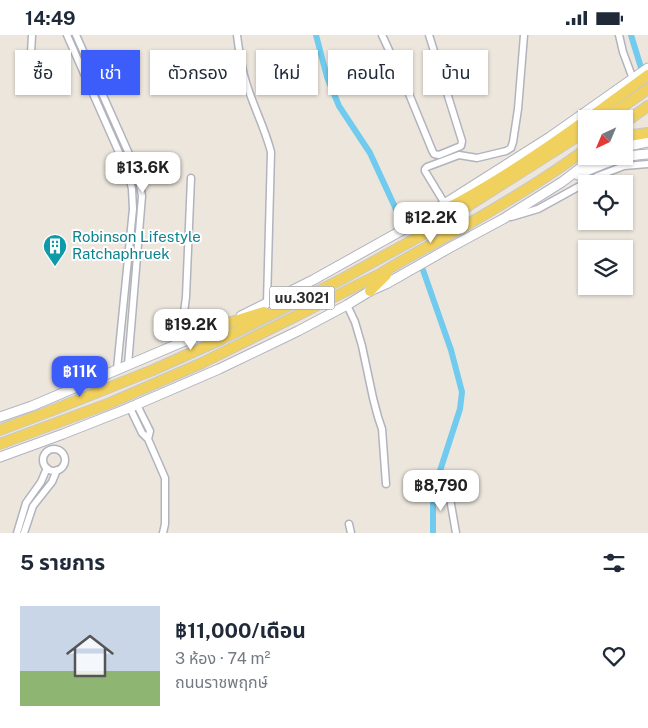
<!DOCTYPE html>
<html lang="th">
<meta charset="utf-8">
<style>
body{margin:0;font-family:"Public Sans","Noto Sans Thai",sans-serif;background:#f6f6f7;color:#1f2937;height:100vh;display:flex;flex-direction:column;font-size:19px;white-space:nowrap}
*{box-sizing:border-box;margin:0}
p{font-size:16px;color:#747a83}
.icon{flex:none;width:28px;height:28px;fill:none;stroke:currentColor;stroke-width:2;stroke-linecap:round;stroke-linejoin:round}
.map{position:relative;height:498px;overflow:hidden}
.side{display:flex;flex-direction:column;background:#fff;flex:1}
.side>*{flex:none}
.guide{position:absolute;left:15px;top:15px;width:619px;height:45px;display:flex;gap:10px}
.needle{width:32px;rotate:224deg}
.fabs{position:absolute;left:578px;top:75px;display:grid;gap:10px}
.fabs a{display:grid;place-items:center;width:55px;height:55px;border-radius:0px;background:#fff;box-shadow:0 1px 4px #0004;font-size:25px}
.price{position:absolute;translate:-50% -42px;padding:0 11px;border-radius:10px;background:#fff;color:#222;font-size:16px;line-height:32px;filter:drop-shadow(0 1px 2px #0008)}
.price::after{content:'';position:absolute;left:50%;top:30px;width:15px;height:11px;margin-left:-8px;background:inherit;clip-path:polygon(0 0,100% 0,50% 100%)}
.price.active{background:#3c5dfa;color:#fff}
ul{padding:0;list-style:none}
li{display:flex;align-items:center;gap:15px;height:125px;padding:0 20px}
li span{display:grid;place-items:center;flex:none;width:140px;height:100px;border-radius:0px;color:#555}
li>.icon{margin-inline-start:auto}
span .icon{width:60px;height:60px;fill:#fffc;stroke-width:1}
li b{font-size:21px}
h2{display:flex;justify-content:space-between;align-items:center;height:60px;padding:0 20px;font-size:21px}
.chip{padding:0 18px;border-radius:0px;background:#fff;box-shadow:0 1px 4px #0004;font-size:18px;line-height:45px}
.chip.active{background:#3c5dfa;color:#fff}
.status{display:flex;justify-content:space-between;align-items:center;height:35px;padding:0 25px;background:#fff;direction:ltr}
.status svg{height:14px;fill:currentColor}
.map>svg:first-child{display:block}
</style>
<div class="status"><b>14:49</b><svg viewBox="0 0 49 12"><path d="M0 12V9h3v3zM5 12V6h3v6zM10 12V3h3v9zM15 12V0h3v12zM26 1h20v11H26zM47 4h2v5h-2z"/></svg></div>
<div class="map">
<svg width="648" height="498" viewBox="0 0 648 498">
<rect width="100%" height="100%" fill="#ece6dd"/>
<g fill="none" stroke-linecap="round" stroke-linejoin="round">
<path stroke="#70cbee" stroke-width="6" d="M316,0L327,42L339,71L370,118L400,183
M631,0L643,39
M423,235L451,315L462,357L460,374L438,442L433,464V498"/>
<g stroke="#b1b3be" stroke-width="9">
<path id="street" d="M67,0L121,122L129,141L132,154L133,174L117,334
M76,0L138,139L142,161L128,330
M237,0C239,16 241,32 246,47C253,71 265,93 271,117L267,268
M382,0L407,54L432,115L434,119L439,120L461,111L462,106L429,0
M619,0L623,17L633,44
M30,37L32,0
M445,169L425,136V134L427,132L459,120L477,123L506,116L511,113L513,107L518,74L524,0
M511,182L538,174L598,141L624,131L648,129
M347,270L355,287L362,311L373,363L378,382L382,394L386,449
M180,308L186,262L191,143
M130,373L142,398L148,404L150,396L137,370
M148,404L165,443V489L163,498
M43 425a11 11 0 1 1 22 0a11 11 0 1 1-22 0Z
M448,452L456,498
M349,489L351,498
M17,498L26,468L41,447L47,433
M24,498L33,471L52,447L57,435"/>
</g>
<g stroke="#b1b3be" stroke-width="11">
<path id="secondary" d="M624,112L648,107
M578,140C601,129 623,120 648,119
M438,173L550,102L648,33
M241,281L313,245L415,188
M0,382L32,371L227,288
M0,422L63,399L124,375L219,334L298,296L347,270L370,256L386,249L451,212L503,184L562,147L583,131L599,121"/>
</g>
<g stroke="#c8c8c8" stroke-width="12">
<path id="primary" d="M588,84L648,40
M605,84L648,54
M624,88L648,71
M624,103L633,100L648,98
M410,191C426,183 443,176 459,167C503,143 546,114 586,85
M370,256L386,240
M222,290L264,277
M0,395L53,375L153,335L220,305L342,244L422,200L586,96
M0,409L110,368L202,328L380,239C407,222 435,208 463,192C505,168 547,143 586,114"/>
</g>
<use href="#street" stroke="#fff" stroke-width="6"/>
<use href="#secondary" stroke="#fff" stroke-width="9"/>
<use href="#primary" stroke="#f1d15e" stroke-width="10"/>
</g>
<defs>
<g id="building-pin" transform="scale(1.25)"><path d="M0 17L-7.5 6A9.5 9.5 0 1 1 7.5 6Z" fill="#0f9aa8" stroke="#fff"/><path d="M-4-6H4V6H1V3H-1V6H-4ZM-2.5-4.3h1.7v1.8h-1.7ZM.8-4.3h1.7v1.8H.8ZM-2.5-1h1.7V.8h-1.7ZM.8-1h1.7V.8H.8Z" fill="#fff"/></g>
</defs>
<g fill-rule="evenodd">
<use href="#building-pin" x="55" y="211"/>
</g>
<g text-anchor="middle" stroke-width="4" stroke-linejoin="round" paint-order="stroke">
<rect fill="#fff" stroke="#6b6b6b" stroke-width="1" x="269.5" y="251.5" width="65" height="23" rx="4"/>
<g font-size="14" font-weight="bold" fill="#2b2b2b">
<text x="302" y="268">นบ.3021</text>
</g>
<g font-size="15" fill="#0d838f" stroke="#fff" text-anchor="start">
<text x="72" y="207">Robinson Lifestyle<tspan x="72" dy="17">Ratchaphruek</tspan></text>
</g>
</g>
</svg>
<div class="fabs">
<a><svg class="needle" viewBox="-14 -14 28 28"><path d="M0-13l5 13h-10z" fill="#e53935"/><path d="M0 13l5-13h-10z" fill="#747a83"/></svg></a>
<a><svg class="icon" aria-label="locate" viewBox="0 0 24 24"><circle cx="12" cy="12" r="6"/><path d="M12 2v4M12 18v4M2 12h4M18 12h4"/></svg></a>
<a><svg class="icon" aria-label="layers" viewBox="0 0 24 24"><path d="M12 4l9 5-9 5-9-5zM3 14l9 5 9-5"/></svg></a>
</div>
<b class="price" style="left:143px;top:159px">฿13.6K</b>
<b class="price" style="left:431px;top:209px">฿12.2K</b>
<b class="price" style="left:191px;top:316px">฿19.2K</b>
<b class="price active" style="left:80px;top:363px">฿11K</b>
<b class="price" style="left:441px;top:477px">฿8,790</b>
<div class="guide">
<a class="chip">ซื้อ</a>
<a class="chip active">เช่า</a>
<a class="chip">ตัวกรอง</a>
<a class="chip">ใหม่</a>
<a class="chip">คอนโด</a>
<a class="chip">บ้าน</a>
</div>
</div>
<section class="side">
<h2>5 รายการ<svg class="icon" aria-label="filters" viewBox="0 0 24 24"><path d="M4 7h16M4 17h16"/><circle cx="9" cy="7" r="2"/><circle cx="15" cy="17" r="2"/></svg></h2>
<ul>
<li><span style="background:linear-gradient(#c9d6e8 65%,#8fb573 0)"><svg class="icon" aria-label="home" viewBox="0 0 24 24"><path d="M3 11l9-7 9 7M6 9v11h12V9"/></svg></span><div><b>฿11,000/เดือน</b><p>3 ห้อง · 74 m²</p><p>ถนนราชพฤกษ์</p></div><svg class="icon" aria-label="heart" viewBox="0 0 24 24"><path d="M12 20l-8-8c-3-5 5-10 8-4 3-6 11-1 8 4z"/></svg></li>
</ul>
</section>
